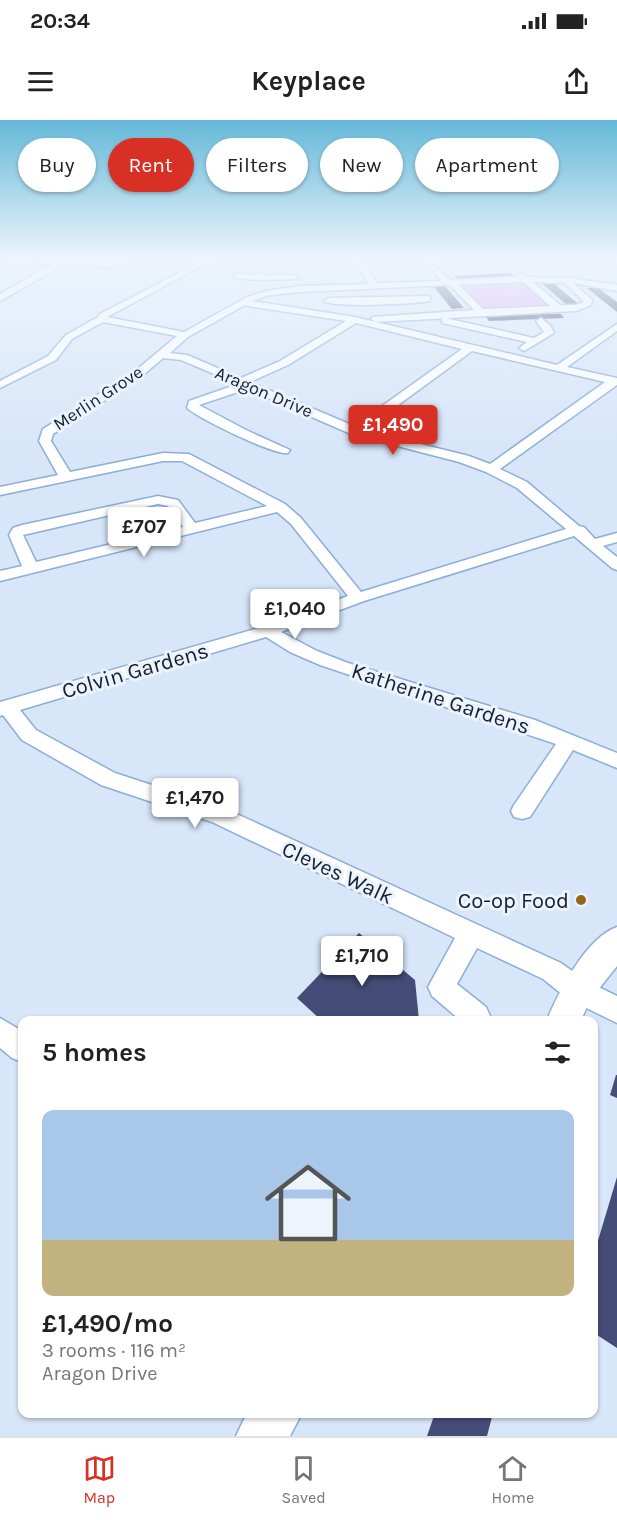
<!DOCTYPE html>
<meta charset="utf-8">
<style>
body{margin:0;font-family:Karla,sans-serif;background:#f2f2f2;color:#222;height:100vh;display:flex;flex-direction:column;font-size:22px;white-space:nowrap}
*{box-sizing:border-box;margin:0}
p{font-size:20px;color:#767676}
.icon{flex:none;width:33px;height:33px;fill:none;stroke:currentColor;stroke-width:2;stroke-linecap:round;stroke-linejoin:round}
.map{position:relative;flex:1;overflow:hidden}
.panel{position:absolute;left:18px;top:896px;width:580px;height:402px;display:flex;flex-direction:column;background:#fff;border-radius:12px;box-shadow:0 2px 4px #0004}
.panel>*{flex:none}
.top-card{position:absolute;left:18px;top:18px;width:582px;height:54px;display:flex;gap:12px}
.price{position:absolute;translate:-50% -51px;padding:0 14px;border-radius:6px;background:#fff;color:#222;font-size:20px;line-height:39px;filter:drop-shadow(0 2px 3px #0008)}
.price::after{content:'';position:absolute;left:50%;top:36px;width:18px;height:14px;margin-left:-9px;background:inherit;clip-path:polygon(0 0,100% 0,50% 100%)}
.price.on{background:#d93025;color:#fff}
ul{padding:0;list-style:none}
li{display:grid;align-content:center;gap:12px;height:318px;padding:0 24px}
li span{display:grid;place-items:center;height:186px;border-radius:12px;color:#555}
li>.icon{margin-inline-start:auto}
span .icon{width:108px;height:108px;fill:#fffc;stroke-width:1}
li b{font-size:26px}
h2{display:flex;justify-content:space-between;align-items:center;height:72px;padding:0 24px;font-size:26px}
.tag{padding:0 21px;border-radius:27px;background:#fff;box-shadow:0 2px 4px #0004;font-size:21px;line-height:54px}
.tag.on{background:#d93025;color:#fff}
.status{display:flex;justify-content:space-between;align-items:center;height:42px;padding:0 30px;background:#fff;direction:ltr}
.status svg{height:16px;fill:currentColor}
header{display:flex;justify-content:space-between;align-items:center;height:78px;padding:0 24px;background:#fff;font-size:27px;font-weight:700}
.dock{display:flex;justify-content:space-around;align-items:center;height:84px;border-top:2px solid #e0e0e0;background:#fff;font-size:16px;color:#767676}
.dock a{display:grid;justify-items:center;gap:3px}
.dock .on{color:#d93025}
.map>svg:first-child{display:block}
</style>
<div class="status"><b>20:34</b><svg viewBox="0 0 49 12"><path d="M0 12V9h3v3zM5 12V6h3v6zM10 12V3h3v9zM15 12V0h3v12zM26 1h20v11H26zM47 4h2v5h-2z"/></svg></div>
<header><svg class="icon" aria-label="menu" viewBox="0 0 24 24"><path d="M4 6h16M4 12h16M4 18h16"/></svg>Keyplace<svg class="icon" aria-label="share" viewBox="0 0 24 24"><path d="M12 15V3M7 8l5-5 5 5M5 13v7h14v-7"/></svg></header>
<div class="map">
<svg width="617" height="1316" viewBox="0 0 617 1316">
<rect width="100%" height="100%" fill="#d8e6f9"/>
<path fill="#dfa8f9" d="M513,162L519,163L509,171L520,164H526L548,184L541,187L490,189L481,187L463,167L470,164Z"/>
<path fill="#444c77" d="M510,153L513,156L457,159L454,156Z
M540,162H552L578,184H566Z
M445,166L464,188L452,189L434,167Z
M587,168H598L617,182V192Z
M544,194H561L564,198L489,201L486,197Z
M359,813L415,860L419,900H321L297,878Z
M616,955H617V978L610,975Z
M617,1057V1228L594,1213V1134Z
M435,1293H493L487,1316H427Z"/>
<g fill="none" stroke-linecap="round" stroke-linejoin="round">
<g stroke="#8badd8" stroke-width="3">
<path id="minor" d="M13,138L44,145L40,147L16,142H13Z
M62,138L109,144L119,140L123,142L110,148L67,143L0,181V174Z
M207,138H217L107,197L184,212L247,177L266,171L300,166L369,164L353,138H359L377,163L441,161L427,144L431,142L450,160L518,157L516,155L520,153L527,157L570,158L617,165V171L573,163L592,180L591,185L576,191L376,202L371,199L373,197L474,190L450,165L300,172L270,175L252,181L355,197L557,245L617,204V211L567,247L617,258V265L500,349L527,362L579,406L584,407L595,419L617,413V422L603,426L617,437V450L612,448L574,416L364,481L281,512L317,531L348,543L535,600L617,633V648L573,630L530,697L522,699L514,697L511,691L514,685L556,624L320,545L290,532L266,517L20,590L36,610L115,653L228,690L561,843L586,861L617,876V903L568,879L543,859L477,828L457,864L486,887L490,896L488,900H460L432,876L428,867L455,818L212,702L101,665L22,620L3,595L0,596V582L262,507L348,476L291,404L277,392L0,461V451L22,446L9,415L13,408L22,405L158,376L178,380L195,403L267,386L182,341H163L0,375V367L58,355L39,321L43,309L134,252L177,216L103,202L72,219L56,240L0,268V261L48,236L66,215L98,197L100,194ZM523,162L550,186L483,189L459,165ZM533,162L565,163L584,182L575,185H560ZM245,185L247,186L346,201L280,241L241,258L187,235L170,233L188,217ZM356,203L462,229L354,306L250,262L288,245ZM472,231L605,262L490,344L469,336L364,310ZM163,238L181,240L238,264L189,281L187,288C198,298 275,336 288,333L290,330L246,310L199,285L247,269L351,314L459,342L486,352L517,368L566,409L361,472L301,398L285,384L189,334L163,333L70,352L51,321L53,314L142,256ZM158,384L168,386L183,407L36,442L23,415Z
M237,154L295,155L299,157L295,159L260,160L234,158V154Z
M427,176L430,177V181C414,184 334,188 324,181L328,178Z
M445,198L534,218L544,212L536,201L541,198L550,205L554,213L524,231L519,228L527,222L442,203V199Z
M0,898L22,911V942L12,938L0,928Z"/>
</g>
<g stroke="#8badd8" stroke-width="3">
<path id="major" d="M617,807V846L590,880L581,900H547C559,871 586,818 617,807Z
M247,1293H302L290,1316H236Z"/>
</g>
<use href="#minor" fill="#fff" fill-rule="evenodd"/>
<use href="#major" fill="#fff" fill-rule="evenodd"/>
</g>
<linearGradient id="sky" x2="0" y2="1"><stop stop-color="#64b9d8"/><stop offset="0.43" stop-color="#edf4fc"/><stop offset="1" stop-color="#edf4fc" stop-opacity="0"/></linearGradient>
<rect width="617" height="322" fill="url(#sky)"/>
<circle fill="#956616" stroke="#ecf3fc" stroke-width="2" cx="581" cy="780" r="6"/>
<g text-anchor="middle" stroke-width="6" stroke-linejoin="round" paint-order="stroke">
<g font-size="18" fill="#142131" stroke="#ecf3fc">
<text transform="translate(264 272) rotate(23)" y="6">Aragon Drive</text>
<text transform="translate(98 278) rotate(-33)" y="6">Merlin Grove</text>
</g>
<g font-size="22" fill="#142131" stroke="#ecf3fc">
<text transform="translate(135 550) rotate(-16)" y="8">Colvin Gardens</text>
<text transform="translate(441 578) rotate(18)" y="8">Katherine Gardens</text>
<text transform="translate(338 752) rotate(25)" y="8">Cleves Walk</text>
</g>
<g font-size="22" fill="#142131" stroke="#ecf3fc" text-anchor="end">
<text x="569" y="788">Co-op Food</text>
</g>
</g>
</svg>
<b class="price on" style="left:393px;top:336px">£1,490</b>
<b class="price" style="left:144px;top:438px">£707</b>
<b class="price" style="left:295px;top:520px">£1,040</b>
<b class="price" style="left:195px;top:709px">£1,470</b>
<b class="price" style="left:362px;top:867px">£1,710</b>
<div class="top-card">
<a class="tag">Buy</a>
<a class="tag on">Rent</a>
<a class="tag">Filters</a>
<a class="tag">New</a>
<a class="tag">Apartment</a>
</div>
<section class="panel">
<h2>5 homes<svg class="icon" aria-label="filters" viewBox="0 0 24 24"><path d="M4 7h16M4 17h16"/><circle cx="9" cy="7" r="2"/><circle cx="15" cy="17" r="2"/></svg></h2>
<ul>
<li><span style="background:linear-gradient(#a9c7e8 70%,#c2b280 0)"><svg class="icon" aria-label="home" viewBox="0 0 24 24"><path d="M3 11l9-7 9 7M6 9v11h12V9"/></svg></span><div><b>£1,490/mo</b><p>3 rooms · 116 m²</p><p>Aragon Drive</p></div></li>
</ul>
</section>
</div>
<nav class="dock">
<a class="on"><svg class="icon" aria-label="map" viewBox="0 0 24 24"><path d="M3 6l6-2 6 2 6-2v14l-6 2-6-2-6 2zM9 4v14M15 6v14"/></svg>Map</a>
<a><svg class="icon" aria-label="saved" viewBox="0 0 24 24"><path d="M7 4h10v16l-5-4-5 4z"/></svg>Saved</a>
<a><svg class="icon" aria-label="home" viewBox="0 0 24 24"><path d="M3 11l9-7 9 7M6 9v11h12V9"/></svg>Home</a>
</nav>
